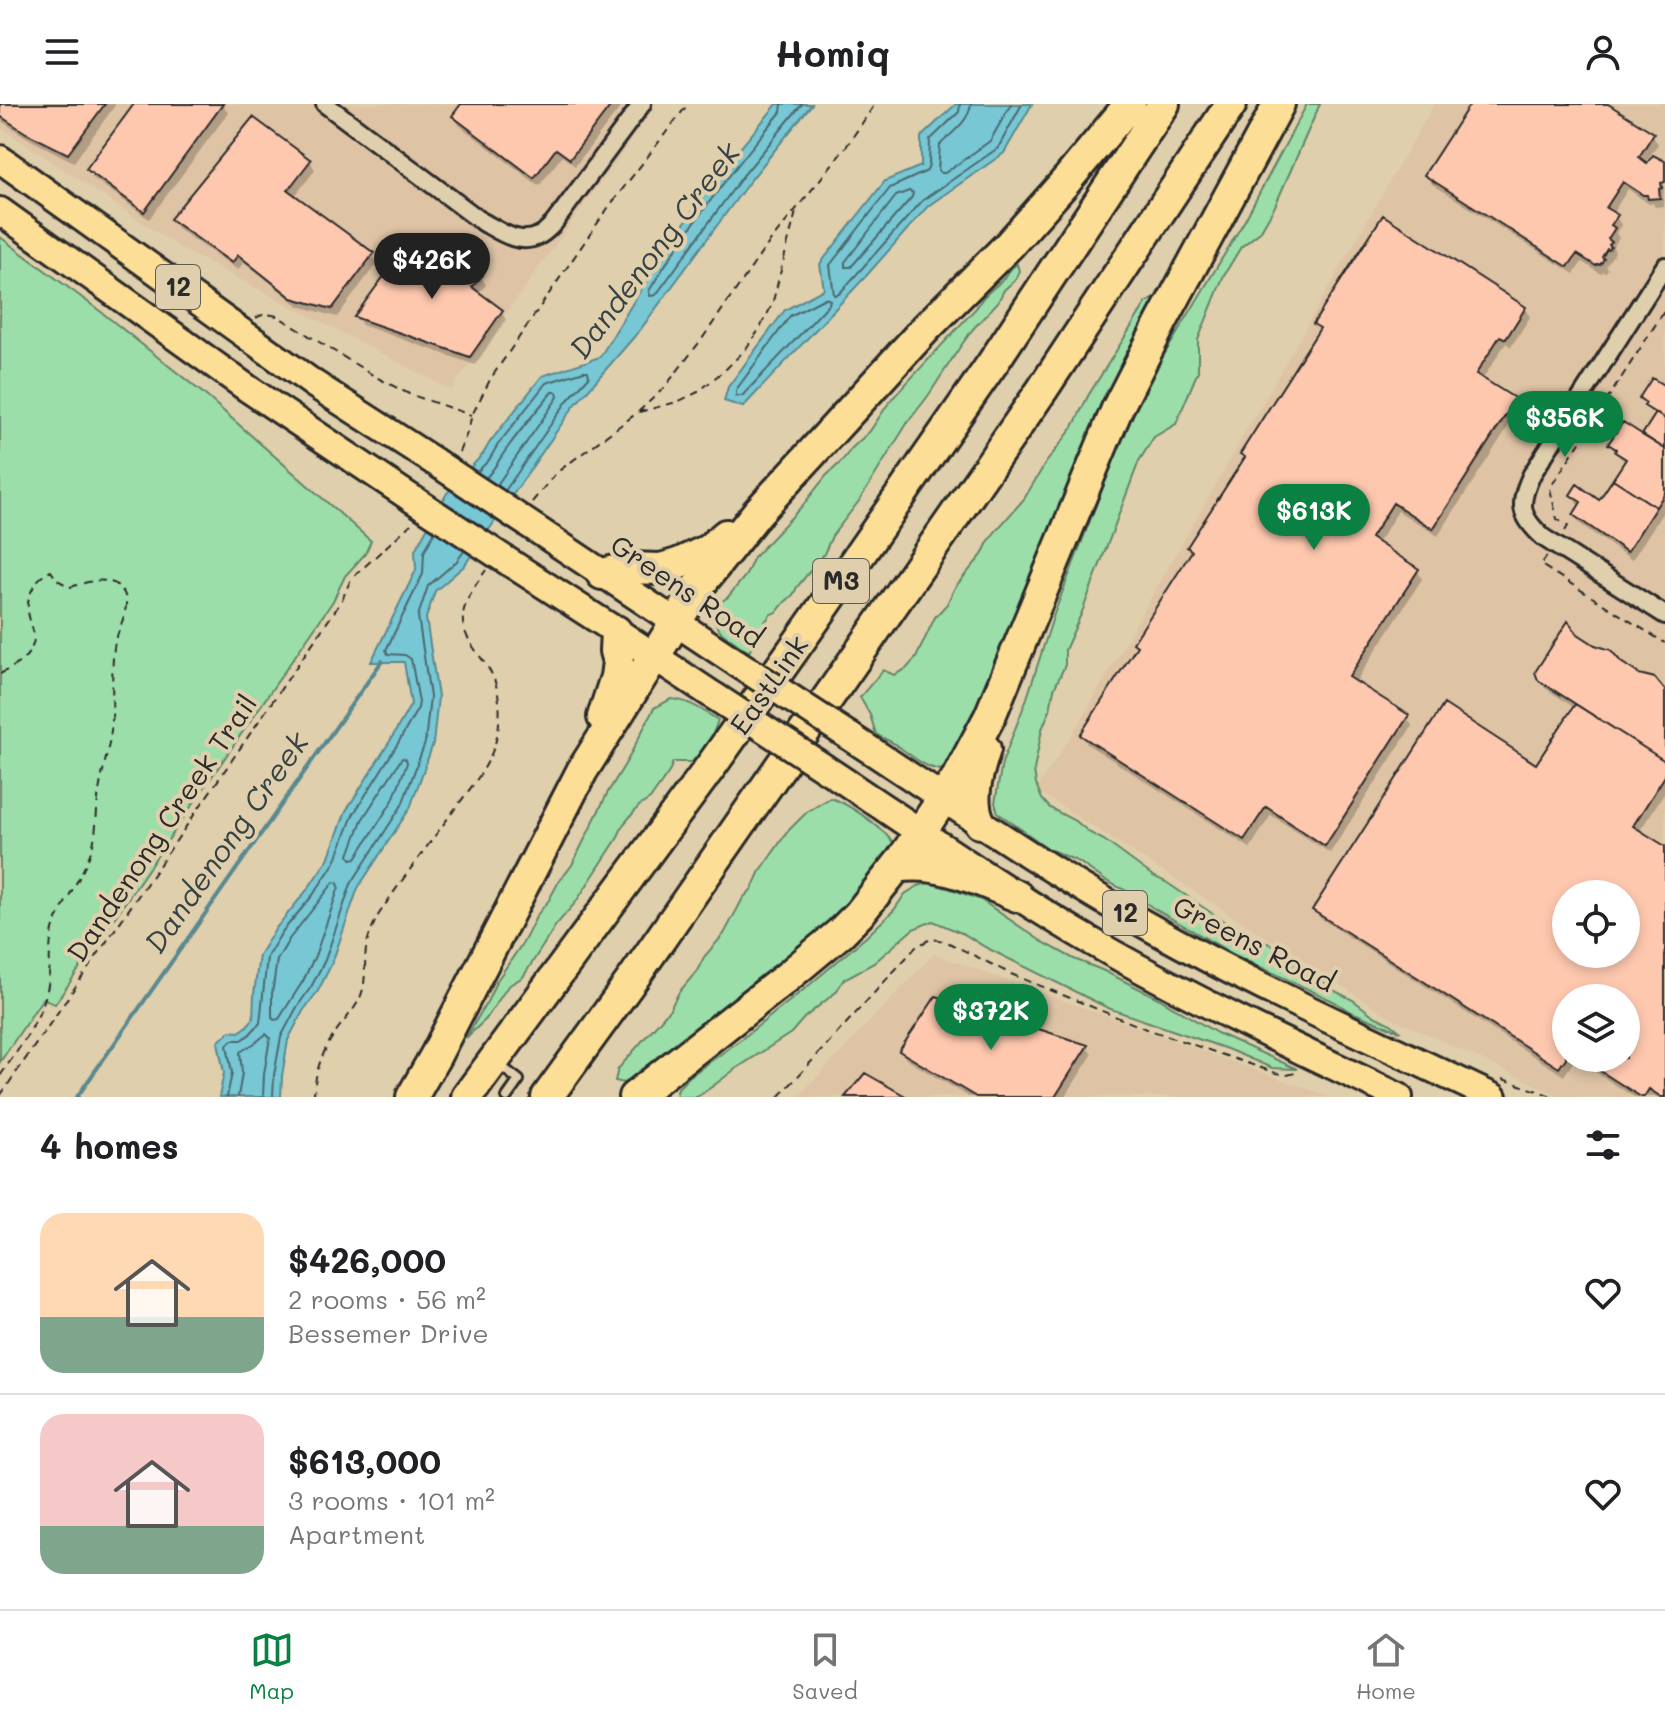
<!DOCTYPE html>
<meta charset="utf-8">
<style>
body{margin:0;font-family:Mali,sans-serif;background:#f2f2f2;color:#202124;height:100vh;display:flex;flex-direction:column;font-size:30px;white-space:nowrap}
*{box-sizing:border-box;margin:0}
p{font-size:26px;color:#757577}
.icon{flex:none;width:44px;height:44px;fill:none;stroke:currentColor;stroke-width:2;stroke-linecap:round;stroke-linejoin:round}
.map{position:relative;height:993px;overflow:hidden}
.sheet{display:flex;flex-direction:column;background:#fff;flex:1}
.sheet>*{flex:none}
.fabs{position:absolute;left:1552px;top:776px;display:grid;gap:16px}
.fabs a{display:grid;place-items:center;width:88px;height:88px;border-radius:50%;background:#fff;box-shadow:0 4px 12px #0003;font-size:40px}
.price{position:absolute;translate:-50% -68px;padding:0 18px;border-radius:28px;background:#0b8043;color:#fff;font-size:26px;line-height:52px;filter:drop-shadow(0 2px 4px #0008)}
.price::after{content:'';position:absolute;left:50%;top:48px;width:24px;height:18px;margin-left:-12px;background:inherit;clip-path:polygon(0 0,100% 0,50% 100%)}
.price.on{background:#222;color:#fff}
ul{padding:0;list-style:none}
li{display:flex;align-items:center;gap:24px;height:200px;padding:0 40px}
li+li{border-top:2px solid #e0e0e0}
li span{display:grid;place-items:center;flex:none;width:224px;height:160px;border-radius:24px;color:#555}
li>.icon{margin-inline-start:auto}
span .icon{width:96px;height:96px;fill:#fffc;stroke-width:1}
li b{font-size:34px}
h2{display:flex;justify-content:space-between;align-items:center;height:96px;padding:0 40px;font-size:34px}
header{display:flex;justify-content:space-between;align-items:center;height:104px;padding:0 40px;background:#fff;font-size:36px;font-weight:700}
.tabs{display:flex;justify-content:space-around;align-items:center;height:112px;border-top:2px solid #e0e0e0;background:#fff;font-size:22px;color:#757577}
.tabs a{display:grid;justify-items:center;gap:4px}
.tabs .on{color:#0b8043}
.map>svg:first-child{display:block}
</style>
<header><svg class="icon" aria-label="menu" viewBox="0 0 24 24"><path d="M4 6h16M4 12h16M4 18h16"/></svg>Homiq<svg class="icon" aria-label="person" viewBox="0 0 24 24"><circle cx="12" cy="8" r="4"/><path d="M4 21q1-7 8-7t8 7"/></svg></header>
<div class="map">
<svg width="1665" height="993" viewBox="0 0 1665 993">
<rect width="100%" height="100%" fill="#e0cfac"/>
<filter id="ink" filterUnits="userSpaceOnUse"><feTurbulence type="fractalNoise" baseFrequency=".0125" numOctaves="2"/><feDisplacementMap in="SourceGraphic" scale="16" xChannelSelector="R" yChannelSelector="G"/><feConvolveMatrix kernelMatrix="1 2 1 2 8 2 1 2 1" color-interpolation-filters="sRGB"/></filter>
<g filter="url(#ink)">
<path fill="#dec3a5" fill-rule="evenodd" d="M0,0H657L451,286L182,145L0,23Z
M1434,0H1665V993H1562L1392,914L1036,686L1074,628ZM1566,790H1626V850H1566ZM1566,894H1626V954H1566Z
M934,850L1330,993H798Z"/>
<path fill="#9cdea9" stroke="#64846a" stroke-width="2" d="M1307,0H1320L1275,102L1260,128L1241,143L1224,171L1198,236V267L1176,320L1154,333L1139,357L1082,508L1065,546V561L1054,585L1050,606L1042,625L1034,666L1036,680L1042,695L1050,704L1077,718L1090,729L1104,736L1153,772L1166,778L1229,821L1278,844L1298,862L1317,872L1333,886L1353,896L1374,912L1391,920L1401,928L1349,907L1335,898L1235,851L1153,804L1135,791L1106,777L1079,758L1049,745L998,709L995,699L1002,659L1027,594L1054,510L1135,300C1149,280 1158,258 1172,238L1245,116Z
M0,133L100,207L204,290L371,437L365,450L345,472L333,497L55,900L43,894L0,958Z
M1017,160L1019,167L1015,176L1004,186L998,198L973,225L960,243L928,292L908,318L859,397L832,432L824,450L797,483L793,491L785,498L777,508L771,510L765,518L749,548L722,529L714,517L716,501L728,493L746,471L754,453L803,401L826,372L841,358L852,344L870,327L890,297L977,203C982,191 993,186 1002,176C1008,170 1009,165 1017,160Z
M1153,195L1161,196L951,665C931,670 915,654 899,643C893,638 884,635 876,630L870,611L860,593L883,566L894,571L906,565L916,554L935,513L947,500L955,483L982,451L988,438L995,428L1024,395L1045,360L1073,323L1088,292L1146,199Z
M671,595C689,596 704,607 718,616L710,638L692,658H673L669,668L650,695L639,702L623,721L617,735L576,798L556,821L523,873L508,882L486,915L466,934L488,896L496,878L524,837L537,811L549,796L558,779L572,761L608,688L627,657L654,604Z
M830,694C848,699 887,726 895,742L867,795L636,975L624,979L615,977L618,965L670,905L679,888L697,867L704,853L724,830L743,794L752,785L759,769L788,727L807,708Z
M928,779L951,785L981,796L1041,837L1074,855L1102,866L1160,895L1217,929L1297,965L1272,964L1227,945L1108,904L985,843L964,830L933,817L913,825L874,859L844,875L836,888L804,914L791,929L734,966L713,982L697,993H676L678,984L689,973L743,934L807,883L866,833L894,806L905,790L918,782Z"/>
<path fill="#78c7d4" stroke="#598990" stroke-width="2" d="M777,0H812L749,78L640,226L574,302L464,462L435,487L426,514L438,593L433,640L410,704L358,784L332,859L318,887L303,907L288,936L282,972L281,993H219L224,969L218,938L230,927L239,928L245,924L253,915L254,890L259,851L276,824L307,786L328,755L346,707L390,637L411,600L404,558H371L416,466L415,446L447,389L483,350L490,338L542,272L600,253L663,149L726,61Z
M956,0H1032L1004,49L928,102L867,171L743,303L724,297L728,283L785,206L824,185L820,160L885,77L921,62V33Z"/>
<path fill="#0003" fill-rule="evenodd" d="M3,0H116L74,58L33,37L1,17L0,4Z
M136,0H222L228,9L149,115L93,74L88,65Z
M463,0H623L575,62L562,52L539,82L459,21L454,12Z
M1472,0H1604L1652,31L1658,40L1645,59H1665L1663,102L1655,103L1653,99L1649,100L1628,85L1612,110L1616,113L1621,121L1616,129L1619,134L1613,143L1615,148L1613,151L1615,153L1612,152L1606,162L1608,165L1605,169L1603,167L1601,170L1582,158L1574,170L1432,80L1427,71Z
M254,16L310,57L315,66L294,93L372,151L377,159L337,213L299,202L244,158L238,166L177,124L172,115Z
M433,160L481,172L486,181L478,190L501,207L506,216L475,261L362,221L357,213Z
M1525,205L1530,213L1511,243L1506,239L1482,276L1514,297L1519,306L1438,432L1398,407L1377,440L1417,466L1422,475L1355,579L1407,613L1412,622L1330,749L1271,711L1250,744L1087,640L1082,631L1138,544L1135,539L1193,449L1190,443L1246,356L1242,350L1320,228L1316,220Z
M1665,285V405L1632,456L1580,420L1575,411L1581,402L1577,400L1572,391L1600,399L1626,359L1616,349L1611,341L1647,336L1657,312L1650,308L1641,294Z
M1576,532L1665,589V688L1639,728L1665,745V993H1634L1575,955L1564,972L1320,814L1314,806L1537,662L1575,604L1545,584L1540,575ZM1566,790H1626V850H1566ZM1566,894H1626V954H1566Z
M937,894L1087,943L1092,951L1065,993H969L906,955L901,947Z"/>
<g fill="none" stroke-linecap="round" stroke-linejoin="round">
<path stroke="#4a696f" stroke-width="2" d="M782,0L781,8C733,65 687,124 649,187L650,192L656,191L742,73L802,0
M960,0L959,8L930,36L929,61L927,67L890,84L830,161L834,191L839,190L923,96L998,44L1022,0
M971,0C969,18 951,29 940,41L938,66L941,69H945L990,37L1011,0
M909,87L913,89L912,93L851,163H845V158L896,92Z
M825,194L830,196L829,200L742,292H736V286L790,212Z
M477,368L489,356L497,342L546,279L584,267H588L589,273L567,297L505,387
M486,374C495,364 500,354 508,343C522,324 537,306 552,288H557L558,293L497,381
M402,654L406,655L407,659L393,696L356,754L351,755L349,751L362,716Z
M334,778L338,779L339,783L315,852L303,877L279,915L274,916L272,913V890L277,856L290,834Z
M227,993L232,969L227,941L232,936H242L249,931L260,919L267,853L282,828L313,791L335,758L353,711L397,641L418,604L419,598L411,555L405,551L388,550L386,546L423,470L424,448L435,427
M238,993L242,969L240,948L255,939L266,930L270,934L264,970L263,993
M273,993L274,971L281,933L297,903L311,883L325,856L351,780L402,701L425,639L430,593L418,512L428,482L457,457L464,447"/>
<path stroke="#598990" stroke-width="4" d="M77,993L382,557"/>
</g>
<path fill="#fec8af" stroke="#2b2b2b" stroke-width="2" fill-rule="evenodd" d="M0,0H105L68,50L26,29L0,12Z
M134,0H223L144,108L86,65Z
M461,0H612L570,55L556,45L534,74L452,12Z
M1470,0H1608L1654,29L1639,53L1647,59L1653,51L1665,57V78L1661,79L1662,84L1659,85L1660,94L1648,95L1647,91H1643L1623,78L1606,104L1618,111L1611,121L1615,124L1608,135L1612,138L1609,141L1611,143L1609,146L1607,145L1602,153L1604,155L1600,161L1598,160L1596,162L1577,150L1568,163L1424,71Z
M253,13L311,56L288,86L374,149L332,205L292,194L238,151L232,159L170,115Z
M1383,111L1526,203L1506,235L1500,232L1476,270L1516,295L1433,425L1393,399L1371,434L1419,465L1349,573L1409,611L1325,742L1266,703L1244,736L1080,631L1137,542L1133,539L1192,447L1187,443L1245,353L1240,350L1320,224L1313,220Z
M409,138L433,157L444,143L483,171L472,183L503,206L470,253L354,213Z
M1652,274L1665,282V315L1644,302L1646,299L1639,294Z
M1656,309L1665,315V345L1642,331Z
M1623,318L1665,345V389L1656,403L1613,375L1626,355L1615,348L1616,345L1608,340Z
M1613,375L1656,403L1627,448L1573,411L1581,398L1570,391L1577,380L1599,396Z
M1568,517L1578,530L1595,541L1611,546L1621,558L1639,570L1655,574L1665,586V657L1538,576L1535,568Z
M1444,600L1536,660L1575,600L1665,657V672L1633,722L1665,742V993H1661L1649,985L1644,993H1641L1580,954H1626V894H1566V954L1559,964L1312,806ZM1566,790H1626V850H1566Z
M936,892L1088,941L1055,993H976L899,947Z
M865,969L907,993H845Z"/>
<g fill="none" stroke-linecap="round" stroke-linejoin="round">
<g stroke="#2b2b2b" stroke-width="14">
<path id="lane" d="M498,960L519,976L507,993"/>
</g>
<g stroke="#2b2b2b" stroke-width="22">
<path id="street" d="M325,0L481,117C498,126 518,142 538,132C544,130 550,123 554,119L642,0
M1665,162L1532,370C1518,400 1519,412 1544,434L1665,511"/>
</g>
<g stroke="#2b2b2b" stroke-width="32">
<path id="primary" d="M0,55L314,280L435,358
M0,107L247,284L411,394
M536,425L737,559
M512,460L616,527L714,592
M849,632C947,696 1043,763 1146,821C1258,884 1377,938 1493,993
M826,665C915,724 1003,786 1096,840C1194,896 1296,944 1399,993"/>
</g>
<g stroke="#2b2b2b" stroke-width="36">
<path id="highway" d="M602,470L628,464L661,465L678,460L708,446L726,431
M603,613L616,573L618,558L615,547L616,527
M980,719C968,696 978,668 985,645
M897,763C938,756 980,776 1017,792
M412,993L436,951L582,667L698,483L757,409L926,224L1010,140L1067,76L1130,0
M467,993L714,658L815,515L992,260L1164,0
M547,993L634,873L1042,286L1231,0
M634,993L786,874L840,829L859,810L901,757L957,674L990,612L1117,305L1162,217L1279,0"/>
</g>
<path stroke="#2b2b2b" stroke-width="2" stroke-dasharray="8 6" stroke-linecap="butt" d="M256,214C263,209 269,210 277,212L376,273L409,290L471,311
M639,308L677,298L698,288L727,264L745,246L759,226L772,201L797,104
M459,348L467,329L472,311L491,274L608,104L688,0
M532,398L556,369L637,309L664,284L702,235L765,144L846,43L875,0
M1565,427L1568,422L1557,415L1550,384L1665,206
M1547,452L1541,461L1665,539
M0,570C13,563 28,556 33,540C38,522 19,510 33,484C37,475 43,471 51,467L57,476L71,483C86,478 110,470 122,486C134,501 116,527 114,544C111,568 113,593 112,617C110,644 101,669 98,695C96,711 97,728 92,744C83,773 63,797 53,826C48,844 51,863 48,881C42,915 19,944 0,972
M1503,975L1555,993
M0,992L341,498L351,475L411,420
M314,993C314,970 322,948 335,929C343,917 354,907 360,894C367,878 364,861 366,845C368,832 373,821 379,810C402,775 427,743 451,710C468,687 489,664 496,636C501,617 501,594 494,575C485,553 460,536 463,510C466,493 477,479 486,466
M779,993L917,842L931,835L945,837L1011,870L1144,924L1276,969L1287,971L1300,968"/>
<use href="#lane" stroke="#e0cfac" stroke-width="8"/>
<use href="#street" stroke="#e0cfac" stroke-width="16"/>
<use href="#primary" stroke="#fdde96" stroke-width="26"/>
<use href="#highway" stroke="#fdde96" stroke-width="30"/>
<g stroke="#2b2b2b" stroke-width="32" stroke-linecap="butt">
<path id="primary-bridge" d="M435,358L536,425
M411,394L512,460
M737,559L849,632
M714,592L826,665"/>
</g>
<use href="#primary-bridge" stroke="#fdde96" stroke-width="26"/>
</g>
</g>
<g text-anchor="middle" stroke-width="8" stroke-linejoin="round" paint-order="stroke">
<g fill="#e0cfac" stroke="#615c52" stroke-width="2">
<rect x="156" y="161" width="44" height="44" rx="6"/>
<rect x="813" y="455" width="56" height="44" rx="6"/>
<rect x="1103" y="787" width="44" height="44" rx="6"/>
</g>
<g font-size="26" font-weight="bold" fill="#2b2b2b">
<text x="178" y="192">12</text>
<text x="841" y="486">M3</text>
<text x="1125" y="818">12</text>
</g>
<g font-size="28" fill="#2b2b2b" stroke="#e0cfac">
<text transform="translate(687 487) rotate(34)" y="10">Greens Road</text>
<text transform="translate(769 581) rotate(-55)" y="10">EastLink</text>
<text transform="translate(162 724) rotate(-56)" y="10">Dandenong Creek Trail</text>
<text transform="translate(1254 840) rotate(27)" y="10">Greens Road</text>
</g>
<g font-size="30" font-style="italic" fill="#374244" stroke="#e0cfac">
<text transform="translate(655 147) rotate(-53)" y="10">Dandenong Creek</text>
<text transform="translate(227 739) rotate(-55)" y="10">Dandenong Creek</text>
</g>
</g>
</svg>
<div class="fabs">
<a><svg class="icon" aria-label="locate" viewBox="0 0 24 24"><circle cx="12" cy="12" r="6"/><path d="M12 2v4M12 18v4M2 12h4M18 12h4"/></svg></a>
<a><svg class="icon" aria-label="layers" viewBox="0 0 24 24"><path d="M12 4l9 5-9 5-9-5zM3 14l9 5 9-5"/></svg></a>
</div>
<b class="price on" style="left:432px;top:197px">$426K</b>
<b class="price" style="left:1565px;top:355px">$356K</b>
<b class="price" style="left:1314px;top:448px">$613K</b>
<b class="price" style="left:991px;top:948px">$372K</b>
</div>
<section class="sheet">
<h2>4 homes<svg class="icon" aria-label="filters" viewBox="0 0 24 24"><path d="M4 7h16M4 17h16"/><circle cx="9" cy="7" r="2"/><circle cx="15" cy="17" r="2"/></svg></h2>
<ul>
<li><span style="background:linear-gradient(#ffd9b3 65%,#7fa58c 0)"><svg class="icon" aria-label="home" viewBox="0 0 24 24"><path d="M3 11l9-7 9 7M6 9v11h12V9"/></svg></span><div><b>$426,000</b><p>2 rooms · 56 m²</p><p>Bessemer Drive</p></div><svg class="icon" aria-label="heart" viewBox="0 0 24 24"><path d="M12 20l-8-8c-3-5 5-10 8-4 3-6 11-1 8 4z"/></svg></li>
<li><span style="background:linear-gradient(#f6c9c9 70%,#7fa58c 0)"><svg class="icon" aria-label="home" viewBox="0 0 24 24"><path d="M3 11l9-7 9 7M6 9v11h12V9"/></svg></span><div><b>$613,000</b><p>3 rooms · 101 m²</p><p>Apartment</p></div><svg class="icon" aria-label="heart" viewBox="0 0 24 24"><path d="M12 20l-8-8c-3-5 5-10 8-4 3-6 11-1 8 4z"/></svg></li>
</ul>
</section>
<nav class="tabs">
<a class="on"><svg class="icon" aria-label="map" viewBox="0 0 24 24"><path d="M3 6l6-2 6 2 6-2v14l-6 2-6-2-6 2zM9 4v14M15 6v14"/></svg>Map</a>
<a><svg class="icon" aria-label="saved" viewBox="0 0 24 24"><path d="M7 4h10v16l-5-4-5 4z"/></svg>Saved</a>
<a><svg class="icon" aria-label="home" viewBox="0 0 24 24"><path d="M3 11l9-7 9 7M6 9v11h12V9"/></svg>Home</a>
</nav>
